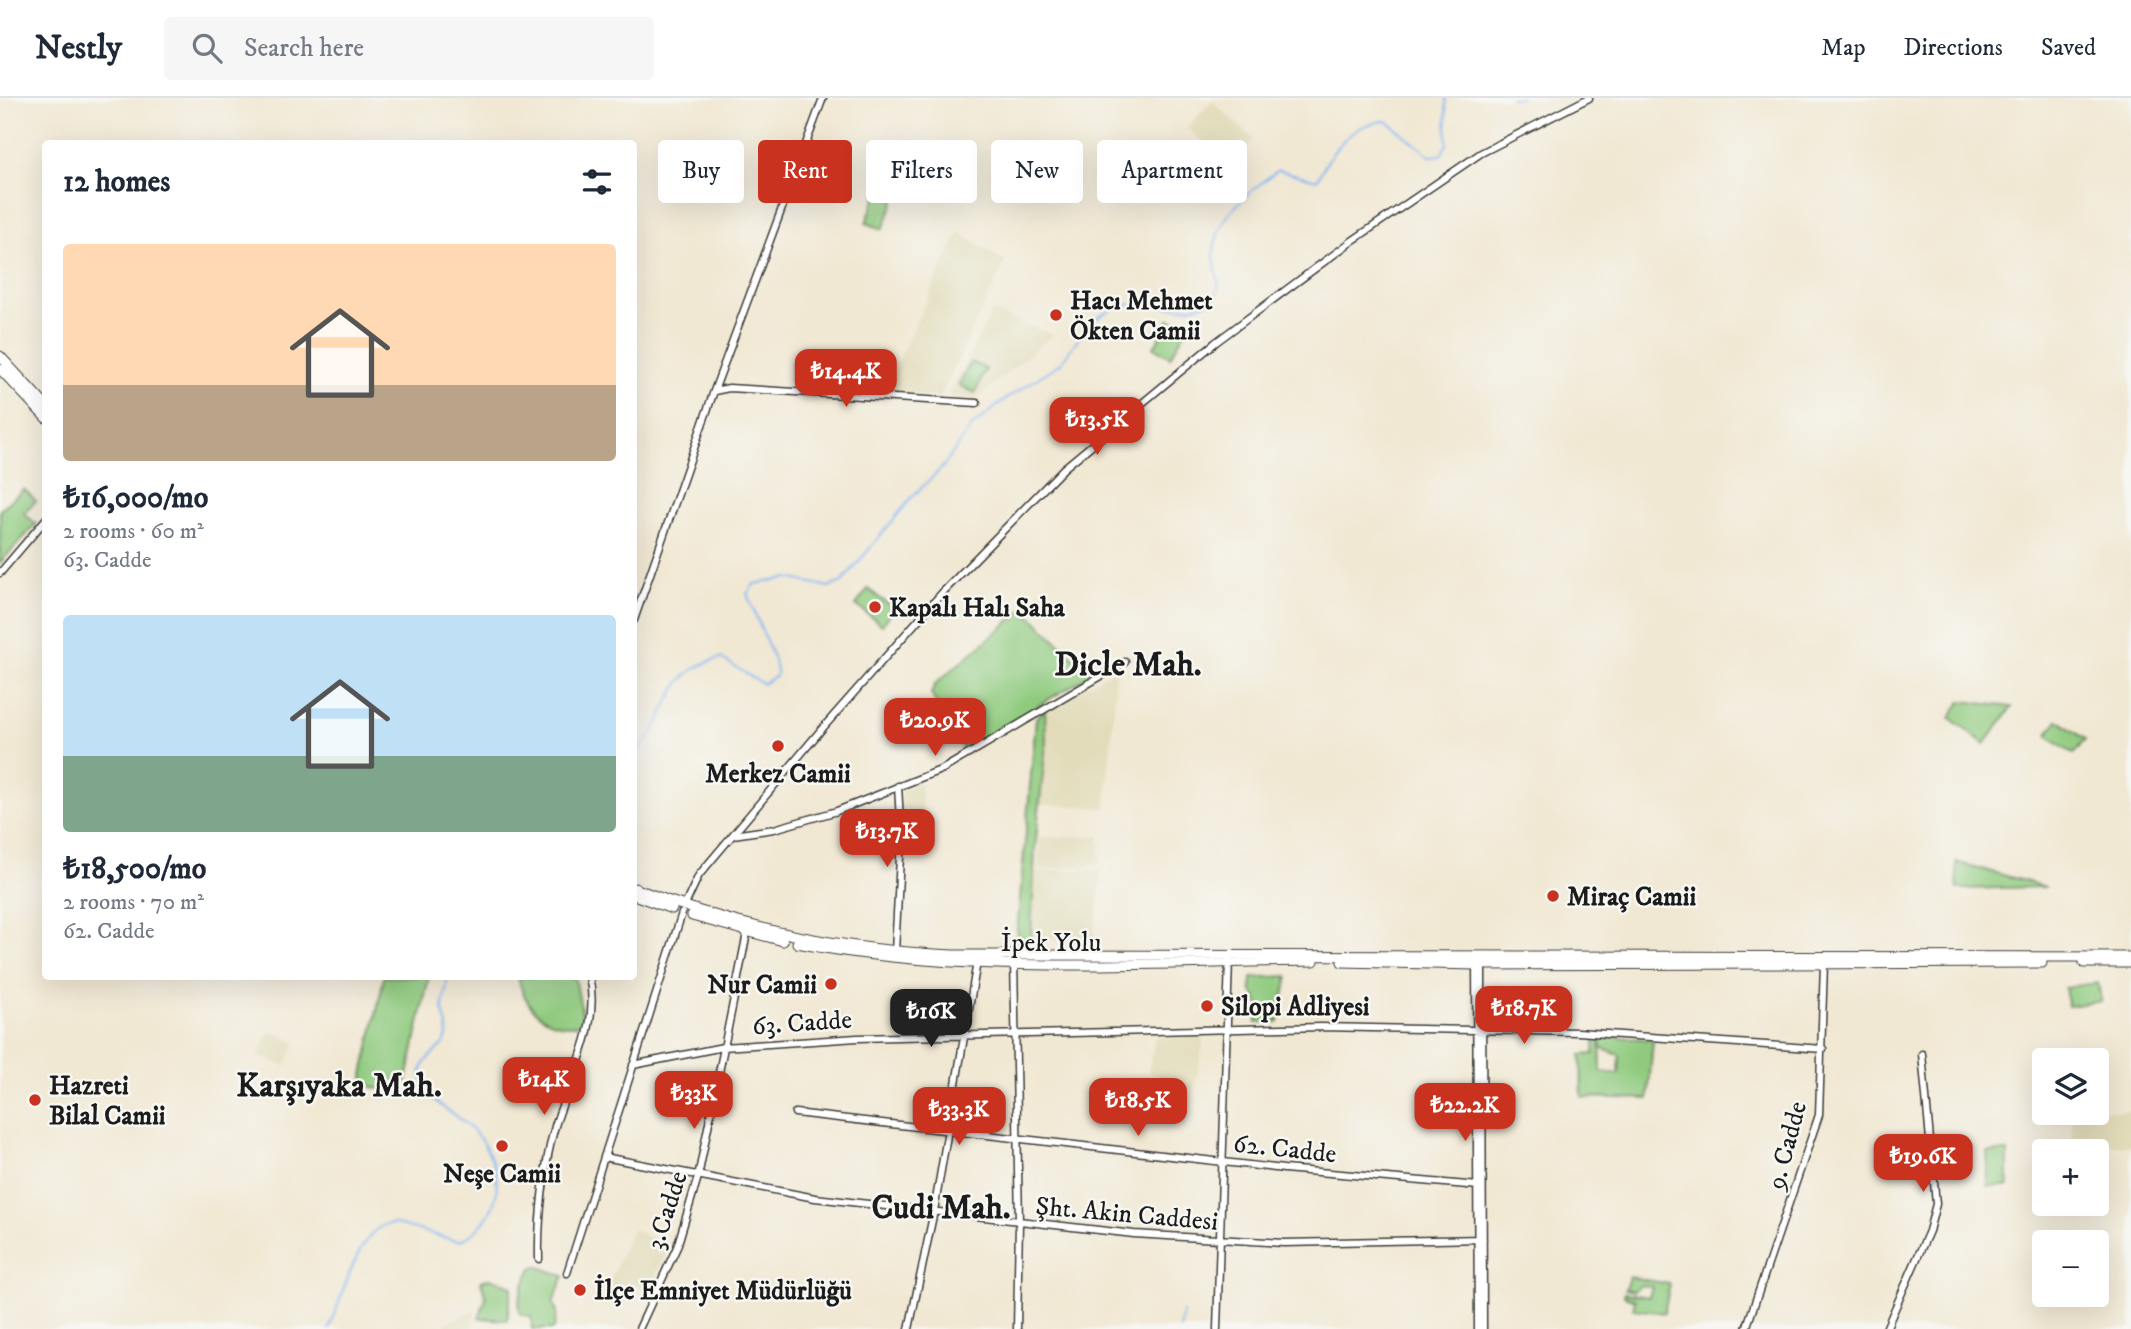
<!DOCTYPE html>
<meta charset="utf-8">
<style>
body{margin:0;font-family:"IM FELL DW Pica",serif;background:#f6f6f7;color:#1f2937;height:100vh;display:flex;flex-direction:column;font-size:26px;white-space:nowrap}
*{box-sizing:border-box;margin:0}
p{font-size:23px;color:#747a83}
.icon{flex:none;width:38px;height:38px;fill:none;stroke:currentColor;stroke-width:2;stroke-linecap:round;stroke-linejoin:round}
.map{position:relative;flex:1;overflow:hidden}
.details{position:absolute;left:42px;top:42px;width:595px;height:840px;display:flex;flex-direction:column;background:#fff;border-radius:7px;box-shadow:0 7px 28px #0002}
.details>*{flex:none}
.guide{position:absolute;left:658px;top:42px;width:665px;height:63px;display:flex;gap:14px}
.tools{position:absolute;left:2032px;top:950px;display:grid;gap:14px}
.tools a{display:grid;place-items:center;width:77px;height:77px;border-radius:7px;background:#fff;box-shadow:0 7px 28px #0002;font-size:35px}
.price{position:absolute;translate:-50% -60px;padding:0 16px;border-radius:14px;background:#c8321e;color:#fff;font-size:23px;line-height:46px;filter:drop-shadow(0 2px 4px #0008)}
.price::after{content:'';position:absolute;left:50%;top:42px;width:21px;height:16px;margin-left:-10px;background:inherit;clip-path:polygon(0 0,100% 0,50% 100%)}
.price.active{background:#222;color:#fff}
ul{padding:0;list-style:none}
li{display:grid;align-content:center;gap:14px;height:371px;padding:0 21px}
li span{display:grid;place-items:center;height:217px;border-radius:7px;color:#555}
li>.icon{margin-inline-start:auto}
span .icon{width:126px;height:126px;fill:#fffc;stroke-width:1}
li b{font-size:30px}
h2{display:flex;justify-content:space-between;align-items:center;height:84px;padding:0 21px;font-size:30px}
.pill{padding:0 24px;border-radius:7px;background:#fff;box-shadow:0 7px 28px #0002;font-size:24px;line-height:63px}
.pill.active{background:#c8321e;color:#fff}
header{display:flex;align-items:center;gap:42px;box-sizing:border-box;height:98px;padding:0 35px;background:#fff;border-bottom:2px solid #e0e1e3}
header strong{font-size:33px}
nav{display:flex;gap:38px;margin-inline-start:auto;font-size:24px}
.search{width:490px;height:63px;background:#f6f6f7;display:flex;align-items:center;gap:18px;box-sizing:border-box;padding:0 24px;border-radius:7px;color:#747a83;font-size:26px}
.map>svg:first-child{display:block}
</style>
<header>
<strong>Nestly</strong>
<div class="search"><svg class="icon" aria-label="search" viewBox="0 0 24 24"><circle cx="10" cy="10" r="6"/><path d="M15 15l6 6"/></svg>Search here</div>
<nav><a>Map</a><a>Directions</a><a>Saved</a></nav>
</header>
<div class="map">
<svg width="2131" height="1231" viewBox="0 0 2131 1231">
<rect width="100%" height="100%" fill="#f6f6f2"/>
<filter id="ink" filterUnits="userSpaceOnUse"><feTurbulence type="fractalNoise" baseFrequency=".0143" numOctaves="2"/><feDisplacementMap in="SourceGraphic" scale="14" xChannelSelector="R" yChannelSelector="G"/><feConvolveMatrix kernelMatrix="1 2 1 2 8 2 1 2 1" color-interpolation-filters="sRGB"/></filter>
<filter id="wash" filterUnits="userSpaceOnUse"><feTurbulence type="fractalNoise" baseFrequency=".00686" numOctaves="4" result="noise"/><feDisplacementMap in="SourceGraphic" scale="28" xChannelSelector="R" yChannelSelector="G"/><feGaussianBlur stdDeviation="1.57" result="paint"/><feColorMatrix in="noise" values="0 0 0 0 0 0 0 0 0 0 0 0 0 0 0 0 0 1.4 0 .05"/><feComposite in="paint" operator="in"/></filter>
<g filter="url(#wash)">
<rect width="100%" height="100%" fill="#f1e8d3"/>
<path fill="#e2dcba" d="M1212,3L1254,41L1230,68L1187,30Z
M959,134L1005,164L940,299L886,296L884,292Z
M992,213L1052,237L976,302L948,299Z
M1117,570L1106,710L1039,706L1046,646L1045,611Z
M920,684L925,738L905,739L900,692Z
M1100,738V767L1038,772L1039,739Z
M1102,771L1094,842L1035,843L1034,774Z
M270,933L296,944L286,968L258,958Z
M1204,938L1195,993L1148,974L1155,939Z
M2097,1012L2131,1013V1048L2071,1046L2072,1015H2096Z
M632,1131L669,1148L649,1192L630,1184L624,1198L607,1189Z
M476,1211L472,1231H439L445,1230L446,1225Z"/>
<path fill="#8fca7e" stroke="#56734d" stroke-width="2" d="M878,94L895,101L883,131L866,125Z
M1170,221L1187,231L1170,259L1154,249Z
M971,264L986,271L975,295L959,287Z
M24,391L36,403L24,415L36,426L0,465V412Z
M868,491L894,511L882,527L856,507Z
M1024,511L1091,576L964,652L931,596L935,586Z
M1962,603L2012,609L1985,646L1950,620Z
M1045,611L1046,646L1035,751L1031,844L1016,845L1036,620Z
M2058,622L2085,641L2074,656L2047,637Z
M1956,764L2046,789L1958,791Z
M1288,878L1279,924L1256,925L1260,909L1251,891L1252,880Z
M384,879H429L407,982C394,992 369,997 363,977Z
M518,879H575L584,926C547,932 526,913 518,879Z
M2098,885L2101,903L2068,908L2065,889Z
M1595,938H1600L1601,974L1619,976L1620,957L1602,951V938L1653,942L1648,1001L1582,999L1581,957L1594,956Z
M1987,1054H2008V1088H1988Z
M536,1168L564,1178L553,1205L557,1213L554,1231H532L531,1218L520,1216C515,1202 526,1182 532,1170Z
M1629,1179L1670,1186L1664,1215L1633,1211L1635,1202L1624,1198V1195L1649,1199L1652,1189L1641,1187L1633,1193L1625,1191Z
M490,1180L512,1188L507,1222L479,1220L486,1200L481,1183Z"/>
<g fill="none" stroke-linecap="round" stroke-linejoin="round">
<path stroke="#86b8f3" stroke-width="2" d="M1511,0H1521
M1096,221C1140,187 1164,224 1213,202C1225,185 1214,175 1214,156C1215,118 1251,93 1278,72L1317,82C1332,52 1350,25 1387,23L1430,58L1441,57L1447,46L1446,0
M634,655C673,627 659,574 721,560L763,586L777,577L774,562L747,496L754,486L788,480L829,489L842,484L913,398L942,370L970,330L1006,301L1061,265L1082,235
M329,1231C341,1206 359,1120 395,1126C417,1130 437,1139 459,1143C475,1136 485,1126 492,1110C505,1081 489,1045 465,1025C450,1013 425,1001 422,980C419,959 439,956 446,941C451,931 443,920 443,910C443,899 448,890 447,878
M1180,1231L1183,1213"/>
</g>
</g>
<g filter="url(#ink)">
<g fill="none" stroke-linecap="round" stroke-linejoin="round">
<g stroke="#3c3b37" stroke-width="9">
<path id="secondary" d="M714,293L729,290L977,305
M0,475L46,421
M634,522L714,293L823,0
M733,737L774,731L837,713L943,671L1125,564
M684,809L699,777L821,632L942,495L1064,370L1216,244L1352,143L1481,55L1589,0
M895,854L901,740L898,688
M1476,859L1478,1231
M1014,862L1019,1124L1017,1231
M1482,865L1483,1231
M633,967L723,949L857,940L1321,929L1578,934L1823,951
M795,1015L1284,1071L1479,1088
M604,1059L815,1100L1134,1136L1284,1145L1483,1141
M539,1161C538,1122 544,1065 555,1028C570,979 601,930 589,878
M567,1175L682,815
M639,1231L677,1149L698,1079L747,835
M909,1231L934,1113L977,864
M1217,1231L1229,862
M1746,1231L1819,1017L1824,866
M1886,1231L1929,1133L1936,1106L1922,956"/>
</g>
<g stroke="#3c3b37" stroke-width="11">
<path id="highway" d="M0,258L46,308
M0,271L46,320
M634,790C737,830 842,852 953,857L2131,859
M634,797L672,811
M692,818L783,843
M797,845C966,878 1143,865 1314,863
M1342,864L1476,867L2042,865
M2084,865H2131"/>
</g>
<use href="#secondary" stroke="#fff" stroke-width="6"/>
<use href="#highway" stroke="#fff" stroke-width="9"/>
</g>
</g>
<g fill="#c8321e" stroke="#f6f6f2" stroke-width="2.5">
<circle cx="1056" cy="217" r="7"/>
<circle cx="875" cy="509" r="7"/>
<circle cx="778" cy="648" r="7"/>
<circle cx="1553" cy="798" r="7"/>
<circle cx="831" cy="886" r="7"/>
<circle cx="1207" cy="908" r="7"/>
<circle cx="35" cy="1002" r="7"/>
<circle cx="502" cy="1048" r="7"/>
<circle cx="580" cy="1192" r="7"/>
</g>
<g text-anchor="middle" stroke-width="5" stroke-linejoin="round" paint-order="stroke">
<g font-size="26" font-weight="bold" fill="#1c1c1c" stroke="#f6f6f2" text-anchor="start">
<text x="1070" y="211">Hacı Mehmet<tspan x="1070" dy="30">Ökten Camii</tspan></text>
<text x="889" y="518">Kapalı Halı Saha</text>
<text x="778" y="684" text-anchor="middle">Merkez Camii</text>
<text x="1567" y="807">Miraç Camii</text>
<text x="817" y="895" text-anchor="end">Nur Camii</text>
<text x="1221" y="917">Silopi Adliyesi</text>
<text x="49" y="996">Hazreti<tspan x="49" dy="30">Bilal Camii</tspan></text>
<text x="502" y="1084" text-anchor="middle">Neşe Camii</text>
<text x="594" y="1201">İlçe Emniyet Müdürlüğü</text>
</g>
<g font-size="26" fill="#1c1c1c" stroke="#f6f6f2">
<text x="1051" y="853">İpek Yolu</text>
<text transform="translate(802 924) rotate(-4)" y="9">63. Cadde</text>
<text transform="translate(1786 1047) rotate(-75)" y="9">9. Cadde</text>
<text transform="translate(1285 1050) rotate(6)" y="9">62. Cadde</text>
<text transform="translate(666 1112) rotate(-72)" y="9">3.Cadde</text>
<text transform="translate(1127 1115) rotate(5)" y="9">Şht. Akin Caddesi</text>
</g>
<g font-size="33" font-weight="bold" fill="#1c1c1c" stroke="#f6f6f2">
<text x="1128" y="577">Dicle Mah.</text>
<text x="339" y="998">Karşıyaka Mah.</text>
<text x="941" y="1120">Cudi Mah.</text>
</g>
</g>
</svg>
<div class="tools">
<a><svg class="icon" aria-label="layers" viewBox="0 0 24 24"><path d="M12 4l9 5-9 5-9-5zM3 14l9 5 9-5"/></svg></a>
<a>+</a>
<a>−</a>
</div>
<b class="price" style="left:846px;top:311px">₺14.4K</b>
<b class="price" style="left:1097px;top:359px">₺13.5K</b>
<b class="price" style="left:935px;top:660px">₺20.9K</b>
<b class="price" style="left:887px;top:771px">₺13.7K</b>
<b class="price" style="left:1524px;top:948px">₺18.7K</b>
<b class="price active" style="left:931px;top:951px">₺16K</b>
<b class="price" style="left:544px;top:1019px">₺14K</b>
<b class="price" style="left:694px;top:1033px">₺33K</b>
<b class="price" style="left:1138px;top:1040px">₺18.5K</b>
<b class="price" style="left:1465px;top:1045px">₺22.2K</b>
<b class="price" style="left:959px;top:1049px">₺33.3K</b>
<b class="price" style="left:1923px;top:1096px">₺19.6K</b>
<div class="guide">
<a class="pill">Buy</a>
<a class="pill active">Rent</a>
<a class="pill">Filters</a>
<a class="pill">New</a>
<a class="pill">Apartment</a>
</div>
<section class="details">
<h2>12 homes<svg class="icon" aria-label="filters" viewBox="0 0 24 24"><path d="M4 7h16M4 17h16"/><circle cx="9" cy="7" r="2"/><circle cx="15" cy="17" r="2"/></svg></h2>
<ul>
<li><span style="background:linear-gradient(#ffd9b3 65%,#b9a48a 0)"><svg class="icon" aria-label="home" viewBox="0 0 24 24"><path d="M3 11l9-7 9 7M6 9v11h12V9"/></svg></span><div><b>₺16,000/mo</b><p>2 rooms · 60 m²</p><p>63. Cadde</p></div></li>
<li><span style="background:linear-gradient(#bfe0f5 65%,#7fa58c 0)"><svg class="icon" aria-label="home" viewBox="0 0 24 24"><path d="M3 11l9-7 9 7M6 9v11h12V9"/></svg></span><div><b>₺18,500/mo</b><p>2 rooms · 70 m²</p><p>62. Cadde</p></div></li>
</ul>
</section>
</div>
